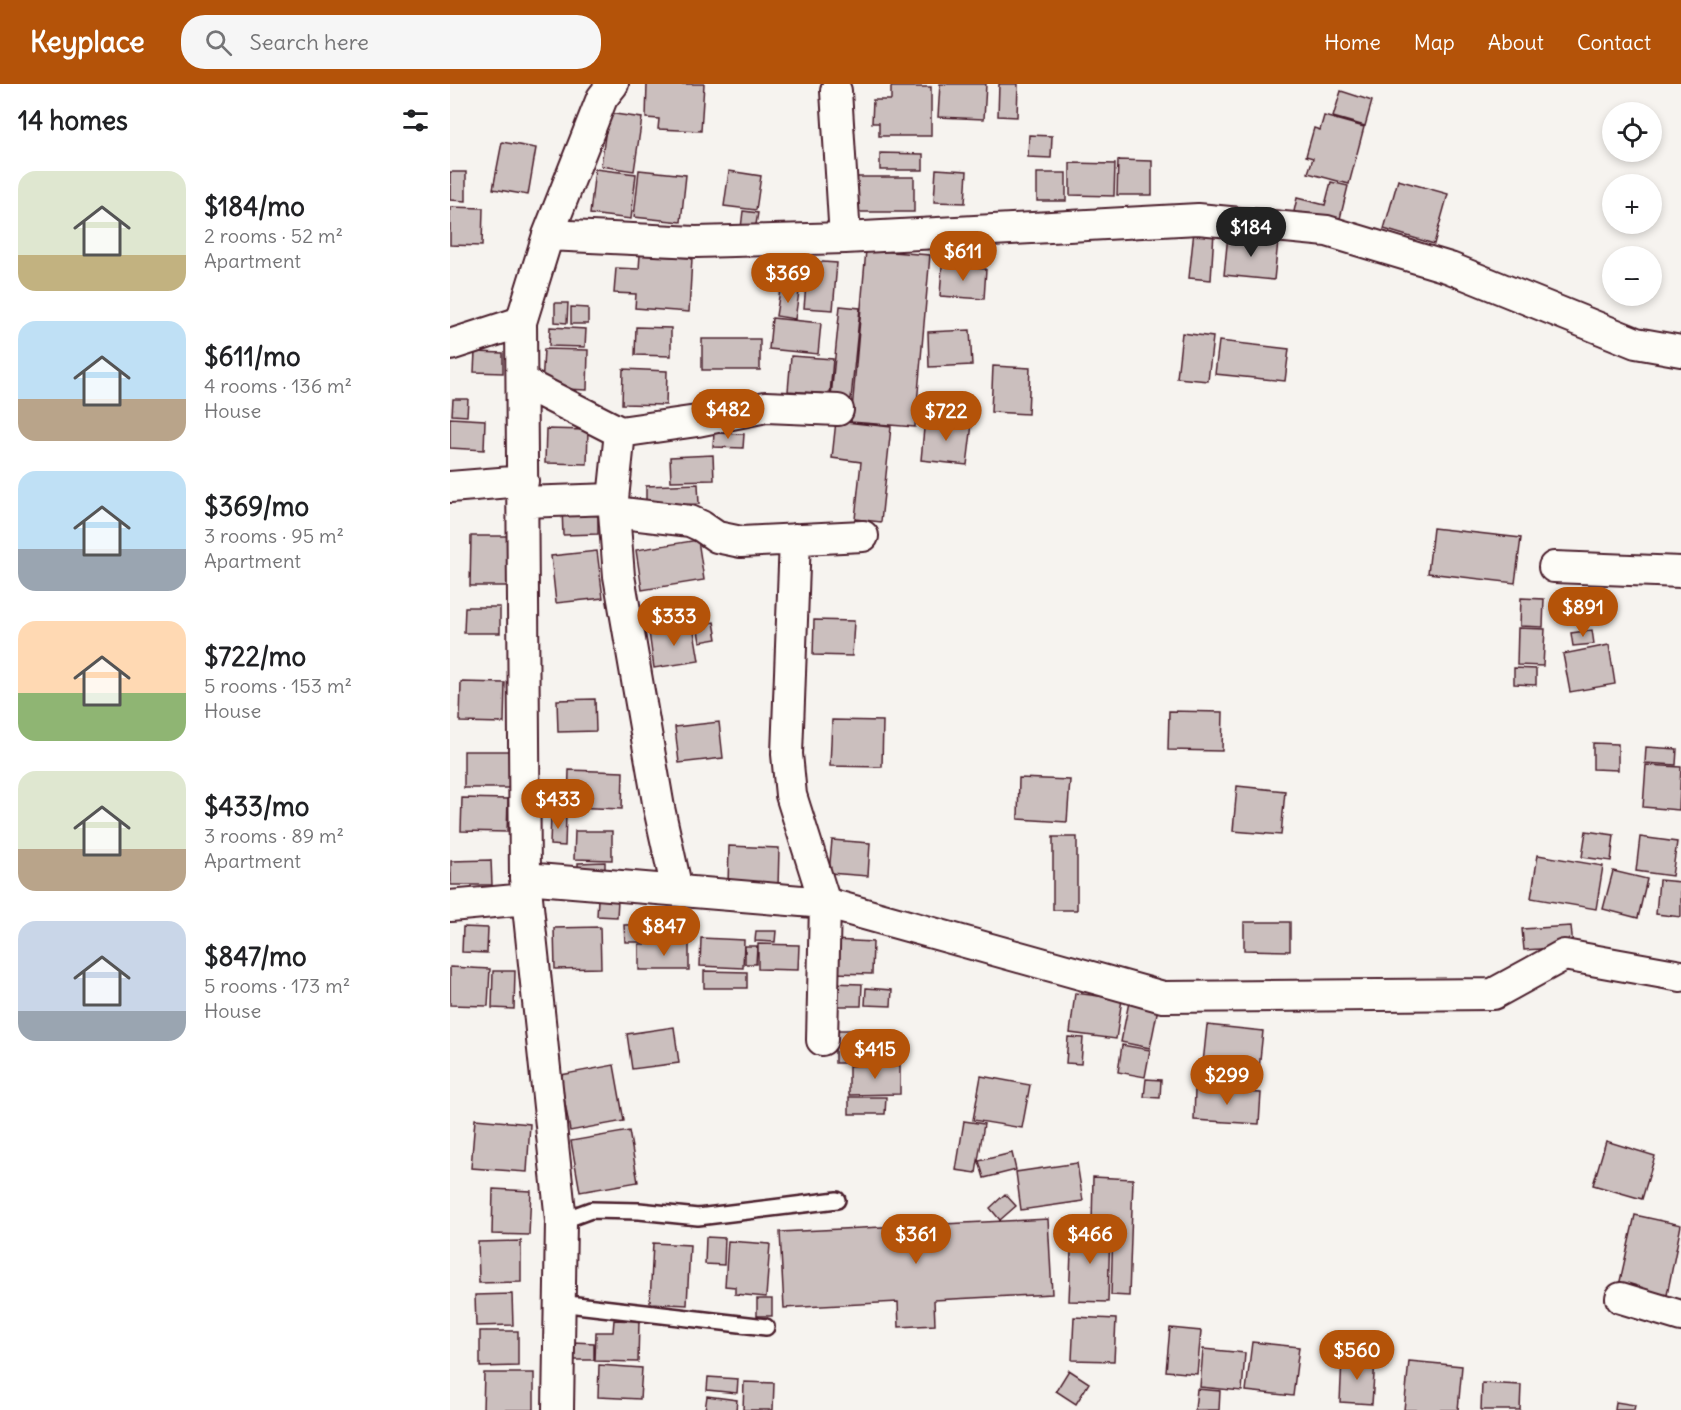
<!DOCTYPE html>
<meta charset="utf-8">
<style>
body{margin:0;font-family:Delius,sans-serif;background:#f6f6f6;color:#202124;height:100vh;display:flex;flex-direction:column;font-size:22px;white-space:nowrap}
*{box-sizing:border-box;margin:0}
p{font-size:20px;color:#757577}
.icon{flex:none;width:33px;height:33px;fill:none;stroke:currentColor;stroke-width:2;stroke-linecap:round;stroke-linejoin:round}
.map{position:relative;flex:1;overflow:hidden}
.drawer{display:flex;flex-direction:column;background:#fff;width:450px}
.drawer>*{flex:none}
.fabs{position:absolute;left:1152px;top:18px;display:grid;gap:12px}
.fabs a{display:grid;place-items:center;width:60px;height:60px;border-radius:50%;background:#fff;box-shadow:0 3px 9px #0003;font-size:30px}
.price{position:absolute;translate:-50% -51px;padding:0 14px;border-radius:21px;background:#b45309;color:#fff;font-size:20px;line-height:39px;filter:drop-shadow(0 2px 3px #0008)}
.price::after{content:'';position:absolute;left:50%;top:36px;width:18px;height:14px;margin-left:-9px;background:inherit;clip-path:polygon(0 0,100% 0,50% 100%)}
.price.selected{background:#222;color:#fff}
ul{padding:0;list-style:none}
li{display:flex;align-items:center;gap:18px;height:150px;padding:0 18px}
li span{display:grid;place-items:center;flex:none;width:168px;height:120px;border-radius:18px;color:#555}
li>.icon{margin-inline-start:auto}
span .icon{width:72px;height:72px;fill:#fffc;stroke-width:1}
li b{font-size:26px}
h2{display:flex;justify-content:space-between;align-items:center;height:72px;padding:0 18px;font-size:26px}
header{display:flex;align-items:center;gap:36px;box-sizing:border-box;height:84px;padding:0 30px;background:#b45309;color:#fff}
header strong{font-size:28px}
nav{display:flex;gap:33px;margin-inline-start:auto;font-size:21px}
.search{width:420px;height:54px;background:#f6f6f6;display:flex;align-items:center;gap:15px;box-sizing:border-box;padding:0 21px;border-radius:24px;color:#757577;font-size:22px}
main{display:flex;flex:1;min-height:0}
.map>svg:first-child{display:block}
</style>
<header>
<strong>Keyplace</strong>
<div class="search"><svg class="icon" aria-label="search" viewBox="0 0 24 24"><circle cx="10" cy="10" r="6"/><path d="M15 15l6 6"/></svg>Search here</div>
<nav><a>Home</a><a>Map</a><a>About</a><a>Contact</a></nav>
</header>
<main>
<section class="drawer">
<h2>14 homes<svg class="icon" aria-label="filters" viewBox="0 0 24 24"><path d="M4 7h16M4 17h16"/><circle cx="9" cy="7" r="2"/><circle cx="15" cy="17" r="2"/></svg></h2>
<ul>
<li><span style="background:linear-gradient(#dfe7d0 70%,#c2b280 0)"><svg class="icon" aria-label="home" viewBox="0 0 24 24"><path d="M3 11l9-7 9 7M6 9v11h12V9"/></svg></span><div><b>$184/mo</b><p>2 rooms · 52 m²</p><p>Apartment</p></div></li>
<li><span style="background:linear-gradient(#bfe0f5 65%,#b9a48a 0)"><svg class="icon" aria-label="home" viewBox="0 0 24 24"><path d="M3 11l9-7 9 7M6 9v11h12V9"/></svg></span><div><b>$611/mo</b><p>4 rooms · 136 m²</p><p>House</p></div></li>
<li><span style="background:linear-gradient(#bfe0f5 65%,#9aa5b1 0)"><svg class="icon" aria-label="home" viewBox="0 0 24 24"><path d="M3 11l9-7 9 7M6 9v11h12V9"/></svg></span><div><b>$369/mo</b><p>3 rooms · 95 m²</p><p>Apartment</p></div></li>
<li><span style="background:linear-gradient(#ffd9b3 60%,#8fb573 0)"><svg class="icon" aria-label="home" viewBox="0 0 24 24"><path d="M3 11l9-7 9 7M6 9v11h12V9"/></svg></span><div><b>$722/mo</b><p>5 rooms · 153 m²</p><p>House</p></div></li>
<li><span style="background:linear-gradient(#dfe7d0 65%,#b9a48a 0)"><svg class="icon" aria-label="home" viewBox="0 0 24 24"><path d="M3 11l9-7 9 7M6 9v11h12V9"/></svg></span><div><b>$433/mo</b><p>3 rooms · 89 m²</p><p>Apartment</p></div></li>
<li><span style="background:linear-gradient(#c9d6e8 75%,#9aa5b1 0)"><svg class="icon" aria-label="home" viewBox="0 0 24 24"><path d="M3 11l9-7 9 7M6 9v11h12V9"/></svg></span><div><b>$847/mo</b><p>5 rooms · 173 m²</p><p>House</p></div></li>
</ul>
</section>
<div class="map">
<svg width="1231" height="1326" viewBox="0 0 1231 1326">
<rect width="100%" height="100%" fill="#f6f3ef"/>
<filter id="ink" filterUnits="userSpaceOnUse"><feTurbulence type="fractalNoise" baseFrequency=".0167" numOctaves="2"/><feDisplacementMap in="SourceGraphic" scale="12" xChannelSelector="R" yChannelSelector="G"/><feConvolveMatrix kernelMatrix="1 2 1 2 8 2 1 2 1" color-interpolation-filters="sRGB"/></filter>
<g filter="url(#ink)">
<path fill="#cbbfbe" stroke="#4a1f2b" stroke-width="1.5" d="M197,0H254L251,47L208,45L209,35L196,34Z
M490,0H536L534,35L488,33Z
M549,0H568L567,33L548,32Z
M441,3H481V52H429V39H422L423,16H441Z
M891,7L922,17L915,42L883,33Z
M158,29L192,34L184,87L151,82Z
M874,32L914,43L899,100L858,89L863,74L856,72L864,44L870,46Z
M579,51L602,52L601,74L578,73Z
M52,58L86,64L78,111L43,105Z
M430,69L473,70V86H430Z
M668,76L702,77V111H667Z
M620,79L665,80L664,112L620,111Z
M145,85L186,90L181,135L140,130Z
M486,85L517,87L515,119L484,118Z
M189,86L236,91L231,138L184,133Z
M279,87L311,92L306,126L274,122Z
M0,88H16V117L0,116Z
M587,89H616V117H587Z
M402,93H464V128H402Z
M948,96L998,110L984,160L934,145Z
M881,98L898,102L888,143L843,132L847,114L875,121Z
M0,123L33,124L32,162L0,161Z
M293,127L308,129L305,146L291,144Z
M744,147L764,148L761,196L739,194Z
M778,151L828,157L824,196L774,191Z
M416,166L480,171L465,343L401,338Z
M190,171L242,174L239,228L185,224L186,210L164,209L166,184L189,185Z
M358,177L387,179L383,226L354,224Z
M492,182L536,185L534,215L490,212Z
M330,206L349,208L345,235L326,232Z
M105,219H118L117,239L105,238Z
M390,222L410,224L401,315L381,313Z
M121,223L138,224V240H121Z
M322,234L371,239L368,270L319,265Z
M100,243L136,245L135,263L99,262Z
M186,243L221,244V272L185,271Z
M520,246L522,281L479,283L478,248Z
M732,249L763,253L758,297L727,294Z
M252,255H310V286H252Z
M769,257L839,265L835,297L765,290Z
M94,265L138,266L137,306L92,304Z
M25,268L53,269V289L24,288Z
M341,272L383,275L380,310L338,307Z
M543,282L580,284L578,330L541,328Z
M173,285L217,287L216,321L172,320Z
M3,315H18L17,332L2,331Z
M0,334L35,336L34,366L0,364Z
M475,334L522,340L517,381L471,376Z
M386,337L441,343L431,438L405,435L411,378L382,374Z
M96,345L138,346L137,380L95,379Z
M264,349L294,350L293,364L263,363Z
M263,371L264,396L221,397L220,373Z
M248,400L249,420L196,422V402Z
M148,423V450L113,451L112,424Z
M983,444L1071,454L1065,499L978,489Z
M21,452H62V502H20Z
M248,456L254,496L192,506L186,466Z
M147,467L153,514L106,519L101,472Z
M1152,506L1154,529L1108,532L1107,509Z
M1071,514L1094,515L1093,543L1070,542Z
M15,523H50V549H14Z
M364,536L404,537L402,572L363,571Z
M264,538L267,555L250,558L247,541Z
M243,541L249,577L204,584L199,548Z
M1068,544L1095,545L1093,582L1067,581Z
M1142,546L1144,560L1123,562L1121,549Z
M1159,561L1165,600L1120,608L1113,570Z
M1064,584L1086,585V601L1064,600Z
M11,598L55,599L54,639L10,638Z
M145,615L146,647L108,648L107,616Z
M719,627L773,628L772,667L718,666Z
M382,636L433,637L432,683L380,682Z
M269,638L273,674L229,679L225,643Z
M1143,659L1168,660V686L1143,685Z
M1196,663L1227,665L1226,681L1195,679Z
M14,667H59L60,704H14Z
M1196,681L1231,683L1229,726L1193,723Z
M119,686L173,688L172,725L118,723Z
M569,694L620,696L617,738L568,735Z
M787,702L835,707L831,751L783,747Z
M12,714L58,715L57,748L11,747Z
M101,730H116L115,762L100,761Z
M125,747H162V776L124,775Z
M1136,747L1164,751L1161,777L1132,773Z
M603,753H627V826H603Z
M1190,753L1227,758L1222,792L1186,787Z
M382,756L420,759L418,792L379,789Z
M279,762L329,764L328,804L278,802Z
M1088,771L1153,782L1146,825L1081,814Z
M41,776L42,801H1V777Z
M155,778V792L128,793V779Z
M1163,787L1197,795L1188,834L1153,825Z
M1209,796L1231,798V833L1206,830Z
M148,815L168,816L167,833L147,832Z
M211,837L229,838L228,857H211Z
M794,838H840V867L794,866Z
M209,840V858H175L174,841Z
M1121,842L1123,863L1074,866L1072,845Z
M13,843L38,844L37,869L12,868Z
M150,843L151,884L105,885L104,844Z
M306,847H326L325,858L305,857Z
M251,854L294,856L293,884L250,882Z
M383,856L423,858L422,890L381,889Z
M189,860H239V886H189Z
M308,860L349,861L348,886L308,885Z
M295,862H307L306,880H295Z
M0,883L40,885L38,922L0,921Z
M43,887H65L64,925L42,924Z
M254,887L297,888V904H254Z
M379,899L412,900L411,922H379Z
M416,904L442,906L441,922L415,921Z
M625,909L672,915L666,955L620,949Z
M679,918L708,924L700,964L671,958Z
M757,941L813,947L807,1004L751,998Z
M224,943L229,979L182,985L177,950Z
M385,946H427V979H385Z
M618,953L633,954L631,980L616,979Z
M672,961L700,966L695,993L668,988Z
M164,981L174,1037L120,1047L110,991Z
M450,981V1010L399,1011V982Z
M531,992L580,1001L572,1044L523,1036Z
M696,995L711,996L710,1014L694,1013Z
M745,1005L811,1009L809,1040L744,1036Z
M399,1013H436L435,1030H399Z
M25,1035L80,1040L77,1088L21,1084Z
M514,1037L534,1040L526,1089L506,1086Z
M179,1047L188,1098L130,1108L121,1057Z
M1156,1057L1205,1072L1192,1115L1143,1101Z
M562,1069L566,1086L534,1094L529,1077Z
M627,1079L633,1117L571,1126L566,1088Z
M643,1093L683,1095L679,1212L661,1211L663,1142L642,1141Z
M43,1105L81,1107L79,1151L42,1150Z
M555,1110L566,1122L550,1136L540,1124Z
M1185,1131L1231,1141L1216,1216L1168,1206Z
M598,1135L602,1210L484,1216L485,1241L449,1243L448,1218L334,1224L330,1148Z
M622,1143L660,1144L658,1218L619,1217Z
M256,1153L275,1154L274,1181L255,1180Z
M71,1157V1198L29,1199L28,1158Z
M278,1157L320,1160L316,1213L285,1210V1203L275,1202Z
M203,1159L240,1161L237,1221L200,1219Z
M62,1210L63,1241L26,1242L25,1211Z
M307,1215H322V1232H307Z
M624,1233L666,1235L664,1277L622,1276Z
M164,1236L189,1237L188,1278L145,1277L146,1248H163Z
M720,1244L751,1247L747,1290L716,1287Z
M30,1247H68V1282L30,1283Z
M123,1258L144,1259V1276H123Z
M802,1258L849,1263L843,1312L796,1307Z
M753,1265L795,1269L792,1307L750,1303Z
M892,1274L925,1276L922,1320L890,1318Z
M959,1277L1012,1282L1008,1326H954Z
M149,1281L192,1284L190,1315L148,1313Z
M619,1286L639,1299L626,1320L606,1307Z
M34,1289H84V1326H33Z
M258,1293L288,1295L287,1309L257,1306Z
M294,1298L324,1299L323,1326H293Z
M1032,1299L1071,1301L1070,1326H1031Z
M747,1305L770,1307L769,1326H745Z
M257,1312L287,1316L286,1326H255Z
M1166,1318L1185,1321L1184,1326H1165Z"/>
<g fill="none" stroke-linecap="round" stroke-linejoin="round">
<g stroke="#4a1f2b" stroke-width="20">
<path id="lane" d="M111,1137L141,1126L189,1127L248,1133L387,1116
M109,1219L316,1243"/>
</g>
<g stroke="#4a1f2b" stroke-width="34">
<path id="street" d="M386,7L395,154
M98,151L246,158L395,154L748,135L877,147L1000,184L1186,259L1231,267
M0,261L71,238
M72,298L170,348
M0,403L73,397
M163,415L169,492L209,724L227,806
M73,418L163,415L170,348L247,337L316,323L388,326
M164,428L240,437L251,442L267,453L291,458L413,452
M345,455L337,670L341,711L375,819L372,956
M1104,483L1231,488
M75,794L375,819L713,913L1043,910L1114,871L1231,892
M0,822L77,815
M1171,1214L1231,1232
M108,1326L111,1137L75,794L71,238L98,151L152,14L163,0"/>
</g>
<use href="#lane" stroke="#fdfcf7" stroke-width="15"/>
<use href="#street" stroke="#fdfcf7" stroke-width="30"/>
</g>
</g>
</svg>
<div class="fabs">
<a><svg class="icon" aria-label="locate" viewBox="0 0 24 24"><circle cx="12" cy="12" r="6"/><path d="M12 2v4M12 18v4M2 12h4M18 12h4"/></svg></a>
<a>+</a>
<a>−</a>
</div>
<b class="price selected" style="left:801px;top:174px">$184</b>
<b class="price" style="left:513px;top:198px">$611</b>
<b class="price" style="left:338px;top:220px">$369</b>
<b class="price" style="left:278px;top:356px">$482</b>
<b class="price" style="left:496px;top:358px">$722</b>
<b class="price" style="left:1133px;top:554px">$891</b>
<b class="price" style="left:224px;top:563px">$333</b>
<b class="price" style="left:108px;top:746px">$433</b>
<b class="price" style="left:214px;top:873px">$847</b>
<b class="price" style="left:425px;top:996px">$415</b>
<b class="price" style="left:777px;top:1022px">$299</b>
<b class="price" style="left:466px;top:1181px">$361</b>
<b class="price" style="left:640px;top:1181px">$466</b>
<b class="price" style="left:907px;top:1297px">$560</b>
</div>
</main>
